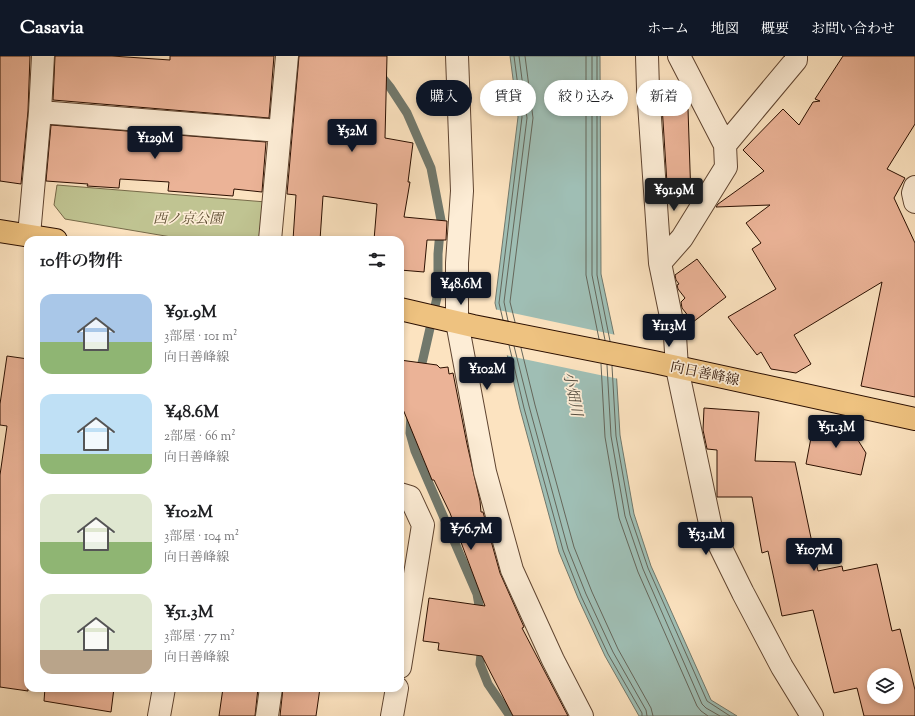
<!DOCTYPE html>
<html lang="ja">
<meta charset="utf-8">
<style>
body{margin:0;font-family:"Sorts Mill Goudy","Noto Serif JP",serif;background:#f6f6f6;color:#202124;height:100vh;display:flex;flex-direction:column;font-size:15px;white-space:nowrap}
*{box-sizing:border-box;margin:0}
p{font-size:13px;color:#757577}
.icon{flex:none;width:22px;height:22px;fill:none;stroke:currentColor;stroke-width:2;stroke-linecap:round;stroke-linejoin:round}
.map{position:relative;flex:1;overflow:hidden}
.drawer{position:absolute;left:24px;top:180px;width:380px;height:456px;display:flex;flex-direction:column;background:#fff;border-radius:12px;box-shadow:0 2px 6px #0003}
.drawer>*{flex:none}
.guide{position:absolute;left:416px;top:24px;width:380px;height:36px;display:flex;gap:8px}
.controls{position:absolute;left:867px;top:612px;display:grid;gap:8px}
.controls a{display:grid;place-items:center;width:36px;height:36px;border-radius:50%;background:#fff;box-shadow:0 2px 6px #0003;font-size:20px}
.price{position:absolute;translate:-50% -34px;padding:0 9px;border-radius:4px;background:#111827;color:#fff;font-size:13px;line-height:26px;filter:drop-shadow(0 1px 2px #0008)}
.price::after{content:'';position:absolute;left:50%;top:24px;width:12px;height:9px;margin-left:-6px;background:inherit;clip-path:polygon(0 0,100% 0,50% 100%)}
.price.on{background:#222;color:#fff}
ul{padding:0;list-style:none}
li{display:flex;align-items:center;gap:12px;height:100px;padding:0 16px}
li span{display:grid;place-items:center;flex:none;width:112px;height:80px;border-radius:12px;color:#555}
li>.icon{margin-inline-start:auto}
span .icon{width:48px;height:48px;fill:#fffc;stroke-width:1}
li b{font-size:17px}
h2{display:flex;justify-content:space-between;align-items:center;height:48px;padding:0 16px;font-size:17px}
.pill{padding:0 14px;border-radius:18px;background:#fff;box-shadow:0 2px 6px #0003;font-size:14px;line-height:36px}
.pill.on{background:#111827;color:#fff}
header{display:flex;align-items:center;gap:24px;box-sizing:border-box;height:56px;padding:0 20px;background:#111827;color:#fff}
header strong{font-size:19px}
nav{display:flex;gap:22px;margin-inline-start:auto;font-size:14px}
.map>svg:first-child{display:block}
</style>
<header>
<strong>Casavia</strong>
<nav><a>ホーム</a><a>地図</a><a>概要</a><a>お問い合わせ</a></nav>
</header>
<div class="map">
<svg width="915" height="660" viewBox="0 0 915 660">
<rect width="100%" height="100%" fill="#fce3c0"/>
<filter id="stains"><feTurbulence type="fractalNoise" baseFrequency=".005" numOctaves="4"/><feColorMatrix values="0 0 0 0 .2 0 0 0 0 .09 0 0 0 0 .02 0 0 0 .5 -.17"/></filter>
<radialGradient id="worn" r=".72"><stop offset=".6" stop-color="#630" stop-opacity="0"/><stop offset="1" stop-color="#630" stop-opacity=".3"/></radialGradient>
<path fill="#c0c492" stroke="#766a49" d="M57,129L266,146L262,184H189L65,163L54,149Z"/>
<path fill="#9fbeb4" stroke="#71786c" d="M510,0H600L601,218L614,279L620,379L634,458L651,510L711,644L737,660H639L605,600L578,542L559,496L520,353L495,247L518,61Z"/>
<path fill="#fce3c0" d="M494,253L616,279L619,323L505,299Z"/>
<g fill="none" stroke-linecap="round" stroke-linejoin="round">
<path stroke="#65665a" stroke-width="1" d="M586,0V219L599,283
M592,0V219L605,284
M597,0V219L610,285
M503,264L499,247L522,61L514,0
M508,265L504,246L527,62L519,0
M515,266L510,246L533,62L525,0
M509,289L524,352L563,494L581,540L608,598L642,657V660
M514,290L529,350L568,493L586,538L613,596L646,654L647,660
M521,292L535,349L574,491L592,536L618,593L651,652L653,660
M601,308L605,381L619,462L638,516L697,650L701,655L708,660
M607,309L611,380L625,460L643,513L702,648L706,652L720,660
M612,310L616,380L630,459L648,512L707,645L730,660"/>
<path stroke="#71786c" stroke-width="9" d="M365,0L390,31L407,57L431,112L441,164L438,198V237L423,303L419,319
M411,358L410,377L415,395L477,538L481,561
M482,588L480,608L488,628L510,660"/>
</g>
<path fill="#ebb397" stroke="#2b0f00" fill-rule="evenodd" d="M0,0H30L28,55L21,128L0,125Z
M55,0H112L170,4V0H274L269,62L53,44Z
M299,0H387L385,82L413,87L408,126H410L404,161L447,165L446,184H427L424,216L400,214V184H374L377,148L323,140L320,184H293L296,139L287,138Z
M843,0H915V68L887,113L905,122L894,142L915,187V341L861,330L882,226L794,279L811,308L796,317L771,313L761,296L757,299L728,261L776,233L752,193L761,187L746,167L770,149L716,151L718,148L764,115L743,94L783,53L799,69L813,46L820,45L815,43Z
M682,33L684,54L688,53L691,143H668L661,34Z
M51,69L266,86L262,136L234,133L233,140L168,135L169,126L120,123L119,132L87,130L88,128L46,125Z
M697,203L726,241L693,266L682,252L681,246L685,242L678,233L677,229L679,228L676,224L675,219Z
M7,300L28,303V635L0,631V419L7,370L0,369V348Z
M400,304L437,309L440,312L448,311L449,318L453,317L467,388L480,445L481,456H483L500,517L524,571L522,572L568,660H513L482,600L438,594L439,587L423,585L429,542L485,550L450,457L434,424H432L400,346Z
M704,352L759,356L755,405L795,406L818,515L842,510L843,515L877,508L892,575L900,573L915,634V660H864L857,632L834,637L813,554L782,560L768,495L762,497L752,441H717V394L707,393L703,374ZM874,619H896V641H874Z
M814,366L851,373L866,397L861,419L806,408Z
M45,632H114L111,656L44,645Z
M223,632H258L255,660H219Z
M283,632H320L316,660H280Z"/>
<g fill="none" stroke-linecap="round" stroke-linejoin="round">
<g stroke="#5f4430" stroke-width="24">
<path id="minor" d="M457,0L462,135L457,207V266L485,416L512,514L553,604L582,660
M647,0L648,33L660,207L675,280L677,312L711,472L743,537L782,611L812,660
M40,56L280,75
M725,89L796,4V0
M915,131L913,137L915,146
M29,179L40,56L43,0
M270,184L287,0
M660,207L682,182L726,111L725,89L679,0
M400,438L410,441L423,469L400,611
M159,660L164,632
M267,660L271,632
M392,660L397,632"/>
</g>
<g stroke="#2b0f00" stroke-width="24">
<path id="major" d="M0,175L56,184
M400,253L473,270L654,306L915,363"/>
</g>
<use href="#minor" stroke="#fdedd6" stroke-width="22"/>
<use href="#major" stroke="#eec280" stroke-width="22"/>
</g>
<g text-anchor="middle" stroke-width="3.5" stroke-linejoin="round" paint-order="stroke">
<g font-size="14" font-style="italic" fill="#5f4e33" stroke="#fdedd6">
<text x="188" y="167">西ノ京公園</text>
</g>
<g font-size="14" fill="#2b0f00" stroke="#fdedd6">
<text transform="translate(705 317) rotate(12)" y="5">向日善峰線</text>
</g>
<g font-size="15" font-style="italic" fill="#544c3f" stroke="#fdedd6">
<text transform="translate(573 338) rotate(79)" y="5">小畑川</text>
</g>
</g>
<rect width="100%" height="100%" filter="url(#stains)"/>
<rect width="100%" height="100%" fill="url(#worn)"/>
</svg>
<div class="controls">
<a><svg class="icon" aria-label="layers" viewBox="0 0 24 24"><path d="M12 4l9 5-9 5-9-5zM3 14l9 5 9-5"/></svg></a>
</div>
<b class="price" style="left:352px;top:97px">¥52M</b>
<b class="price" style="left:155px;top:104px">¥129M</b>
<b class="price on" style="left:674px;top:156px">¥91.9M</b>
<b class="price" style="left:461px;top:250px">¥48.6M</b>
<b class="price" style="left:669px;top:292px">¥113M</b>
<b class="price" style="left:487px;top:335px">¥102M</b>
<b class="price" style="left:836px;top:393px">¥51.3M</b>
<b class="price" style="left:471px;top:495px">¥76.7M</b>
<b class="price" style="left:706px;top:500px">¥53.1M</b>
<b class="price" style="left:814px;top:516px">¥107M</b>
<div class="guide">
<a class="pill on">購入</a>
<a class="pill">賃貸</a>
<a class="pill">絞り込み</a>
<a class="pill">新着</a>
</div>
<section class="drawer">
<h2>10件の物件<svg class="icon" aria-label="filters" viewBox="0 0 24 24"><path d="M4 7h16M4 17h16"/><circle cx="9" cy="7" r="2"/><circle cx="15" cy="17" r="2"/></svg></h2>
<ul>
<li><span style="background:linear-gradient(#a9c7e8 60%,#8fb573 0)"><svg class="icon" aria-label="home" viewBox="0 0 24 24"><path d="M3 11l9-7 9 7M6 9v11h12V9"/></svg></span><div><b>¥91.9M</b><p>3部屋 · 101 m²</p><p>向日善峰線</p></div></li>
<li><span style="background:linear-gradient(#bfe0f5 75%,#8fb573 0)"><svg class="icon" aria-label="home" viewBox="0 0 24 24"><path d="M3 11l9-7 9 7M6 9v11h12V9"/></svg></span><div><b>¥48.6M</b><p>2部屋 · 66 m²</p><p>向日善峰線</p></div></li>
<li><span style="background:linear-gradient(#dfe7d0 60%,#8fb573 0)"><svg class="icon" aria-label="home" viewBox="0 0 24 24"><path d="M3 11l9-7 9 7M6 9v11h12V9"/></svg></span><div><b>¥102M</b><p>3部屋 · 104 m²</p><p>向日善峰線</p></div></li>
<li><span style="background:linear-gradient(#dfe7d0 70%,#b9a48a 0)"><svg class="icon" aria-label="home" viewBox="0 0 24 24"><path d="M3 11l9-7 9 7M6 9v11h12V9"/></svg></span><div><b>¥51.3M</b><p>3部屋 · 77 m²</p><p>向日善峰線</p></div></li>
</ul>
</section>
</div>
